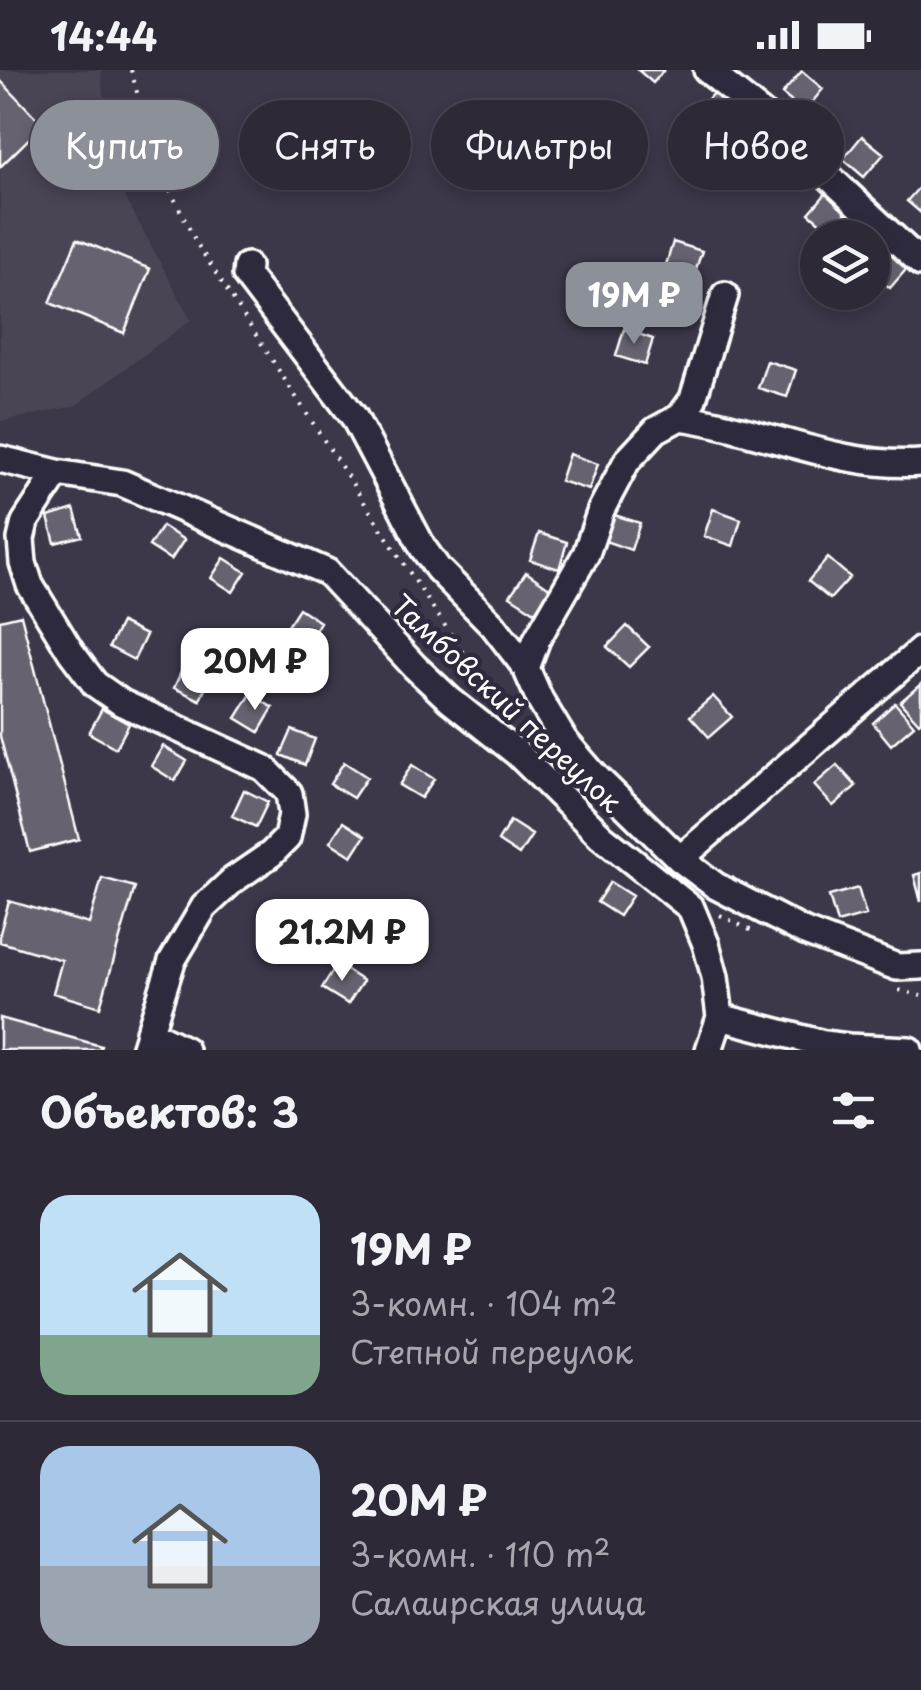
<!DOCTYPE html>
<html lang="ru">
<meta charset="utf-8">
<style>
body{margin:0;font-family:"Playpen Sans",sans-serif;background:#393542;color:#f1f3f6;height:100vh;display:flex;flex-direction:column;font-size:38px;white-space:nowrap}
*{box-sizing:border-box;margin:0}
p{font-size:32px;color:#a7a6ad}
.icon{flex:none;width:55px;height:55px;fill:none;stroke:currentColor;stroke-width:2;stroke-linecap:round;stroke-linejoin:round}
.map{position:relative;height:980px;overflow:hidden}
.details{display:flex;flex-direction:column;background:#2d2937;flex:1}
.details>*{flex:none}
.top-card{position:absolute;left:30px;top:30px;width:862px;height:90px;display:flex;gap:20px}
.controls{position:absolute;left:800px;top:150px;display:grid;gap:20px}
.controls a{display:grid;place-items:center;width:90px;height:90px;border-radius:50%;background:#2d2937;box-shadow:0 5px 15px #0003,0 0 0 2px #484552;font-size:50px}
.price{position:absolute;translate:-50% -85px;padding:0 22px;border-radius:20px;background:#fff;color:#222;font-size:32px;line-height:65px;filter:drop-shadow(0 2px 5px #0008)}
.price::after{content:'';position:absolute;left:50%;top:60px;width:30px;height:22px;margin-left:-15px;background:inherit;clip-path:polygon(0 0,100% 0,50% 100%)}
.price.on{background:#8c9099;color:#fff}
ul{padding:0;list-style:none}
li{display:flex;align-items:center;gap:30px;height:250px;padding:0 40px}
li+li{border-top:2px solid #484552}
li span{display:grid;place-items:center;flex:none;width:280px;height:200px;border-radius:30px;color:#555}
li>.icon{margin-inline-start:auto}
span .icon{width:120px;height:120px;fill:#fffc;stroke-width:1}
li b{font-size:42px}
h2{display:flex;justify-content:space-between;align-items:center;height:120px;padding:0 40px;font-size:42px}
.chip{padding:0 35px;border-radius:45px;background:#2d2937;box-shadow:0 5px 15px #0003,0 0 0 2px #484552;font-size:35px;line-height:90px}
.chip.on{background:#8c9099;color:#fff}
.status{display:flex;justify-content:space-between;align-items:center;height:70px;padding:0 50px;background:#2d2937;direction:ltr}
.status svg{height:28px;fill:currentColor}
.map>svg:first-child{display:block}
</style>
<div class="status"><b>14:44</b><svg viewBox="0 0 49 12"><path d="M0 12V9h3v3zM5 12V6h3v6zM10 12V3h3v9zM15 12V0h3v12zM26 1h20v11H26zM47 4h2v5h-2z"/></svg></div>
<div class="map">
<svg width="921" height="980" viewBox="0 0 921 980">
<rect width="100%" height="100%" fill="#3c3749"/>
<filter id="ink" filterUnits="userSpaceOnUse"><feTurbulence type="fractalNoise" baseFrequency=".01" numOctaves="2"/><feDisplacementMap in="SourceGraphic" scale="20" xChannelSelector="R" yChannelSelector="G"/><feConvolveMatrix kernelMatrix="1 2 1 2 8 2 1 2 1" color-interpolation-filters="sRGB"/></filter>
<g filter="url(#ink)">
<path fill="#494455" d="M0,0H101L109,97L191,250L75,336L0,352Z"/>
<path fill="#666270" stroke="#fff" stroke-width="2.5" d="M638,0H664L653,13Z
M802,1L823,19L804,42L782,24Z
M0,10L43,55L0,97Z
M713,23L734,42L715,65L694,46Z
M862,66L884,84L864,107L843,89Z
M773,72L794,90L775,113L753,95Z
M921,115V143L907,131Z
M829,120L850,138L831,162L809,143Z
M77,169L150,199L124,263L50,233Z
M673,172L702,181L693,208L665,198Z
M888,177L910,195L890,218L872,203V195Z
M651,217L680,226L671,253L642,244Z
M624,259L653,269L645,295L616,286Z
M767,291L796,300L787,327L758,318Z
M569,384L598,394L589,420L560,411Z
M74,439L82,466L55,473L48,447Z
M713,439L741,449L733,476L704,466Z
M611,444L640,453L631,480L602,470Z
M162,456L184,470L171,490L149,476Z
M539,463L567,472L559,499L530,490Z
M224,488L246,502L233,522L211,508Z
M828,488L850,507L830,529L808,511Z
M526,502L551,519L535,542L510,526Z
M299,538L320,552L308,572L286,558Z
M21,545L79,769L30,782L0,666V550Z
M121,553L146,565L134,590L109,577Z
M627,556L649,577L629,597L607,577Z
M186,591L212,602L200,630L174,618Z
M921,614V651L919,653L900,632Z
M251,624L273,638L259,662L236,648Z
M713,626L732,647L709,667L690,646Z
M895,633L914,655L891,675L873,653Z
M102,639L129,654L116,678L89,663Z
M292,660L315,669L305,695L281,685Z
M163,676L187,691L175,711L151,696Z
M344,692L367,707L353,728L330,714Z
M412,695L434,709L421,728L399,715Z
M837,695L856,716L833,736L814,715Z
M244,720L268,732L256,757L232,746Z
M510,751L532,765L519,785L498,771Z
M343,752L365,766L352,786L330,772Z
M921,803V832L914,805Z
M102,808L135,817L100,937L53,923L62,890L0,872V863L9,831L89,854Z
M610,812L632,826L619,846L597,832Z
M858,818L866,845L837,853L829,826Z
M337,894L363,911L348,934L322,918Z
M0,948L101,976L100,980H0Z"/>
<g fill="none" stroke-linecap="round" stroke-linejoin="round">
<g stroke="#fff" stroke-width="32">
<path id="minor" d="M707,0L761,43L921,193
M247,196L246,205L354,347L423,478L438,499L493,555L526,598L540,630L564,670L594,705L680,789L716,816L805,862L897,897L921,896
M680,347C760,358 839,399 921,393
M0,389L57,403L122,413L327,502L415,597L450,630L518,684L601,766L691,838L706,874L715,907L720,947L709,980
M57,403L25,452L21,469L23,493L30,515L71,582L95,614L122,633L264,698L289,723L292,744L287,768L271,784L233,810L204,837L172,891L144,980
M526,598L537,569L586,484L601,440L627,391L656,360L680,347L693,329L725,225
M680,789L921,580
M720,947L824,974L848,977L909,980
M149,962L185,980"/>
</g>
<path stroke="#fff" stroke-width="4" stroke-dasharray="2.5 8" stroke-linecap="butt" d="M131,0L146,56L162,104L197,174L421,520L495,630L510,648
M720,845L752,861
M899,920L921,926"/>
<use href="#minor" stroke="#2f2a3d" stroke-width="25"/>
</g>
</g>
<g text-anchor="middle" stroke-width="9" stroke-linejoin="round" paint-order="stroke">
<g font-size="28" fill="#fff" stroke="#2f2a3d">
<text transform="translate(506 634) rotate(43)" y="10">Тамбовский переулок</text>
</g>
</g>
</svg>
<div class="controls">
<a><svg class="icon" aria-label="layers" viewBox="0 0 24 24"><path d="M12 4l9 5-9 5-9-5zM3 14l9 5 9-5"/></svg></a>
</div>
<b class="price on" style="left:634px;top:277px">19M ₽</b>
<b class="price" style="left:255px;top:643px">20M ₽</b>
<b class="price" style="left:342px;top:914px">21.2M ₽</b>
<div class="top-card">
<a class="chip on">Купить</a>
<a class="chip">Снять</a>
<a class="chip">Фильтры</a>
<a class="chip">Новое</a>
</div>
</div>
<section class="details">
<h2>Объектов: 3<svg class="icon" aria-label="filters" viewBox="0 0 24 24"><path d="M4 7h16M4 17h16"/><circle cx="9" cy="7" r="2"/><circle cx="15" cy="17" r="2"/></svg></h2>
<ul>
<li><span style="background:linear-gradient(#bfe0f5 70%,#7fa58c 0)"><svg class="icon" aria-label="home" viewBox="0 0 24 24"><path d="M3 11l9-7 9 7M6 9v11h12V9"/></svg></span><div><b>19M ₽</b><p>3-комн. · 104 m²</p><p>Степной переулок</p></div></li>
<li><span style="background:linear-gradient(#a9c7e8 60%,#9aa5b1 0)"><svg class="icon" aria-label="home" viewBox="0 0 24 24"><path d="M3 11l9-7 9 7M6 9v11h12V9"/></svg></span><div><b>20M ₽</b><p>3-комн. · 110 m²</p><p>Салаирская улица</p></div></li>
</ul>
</section>
